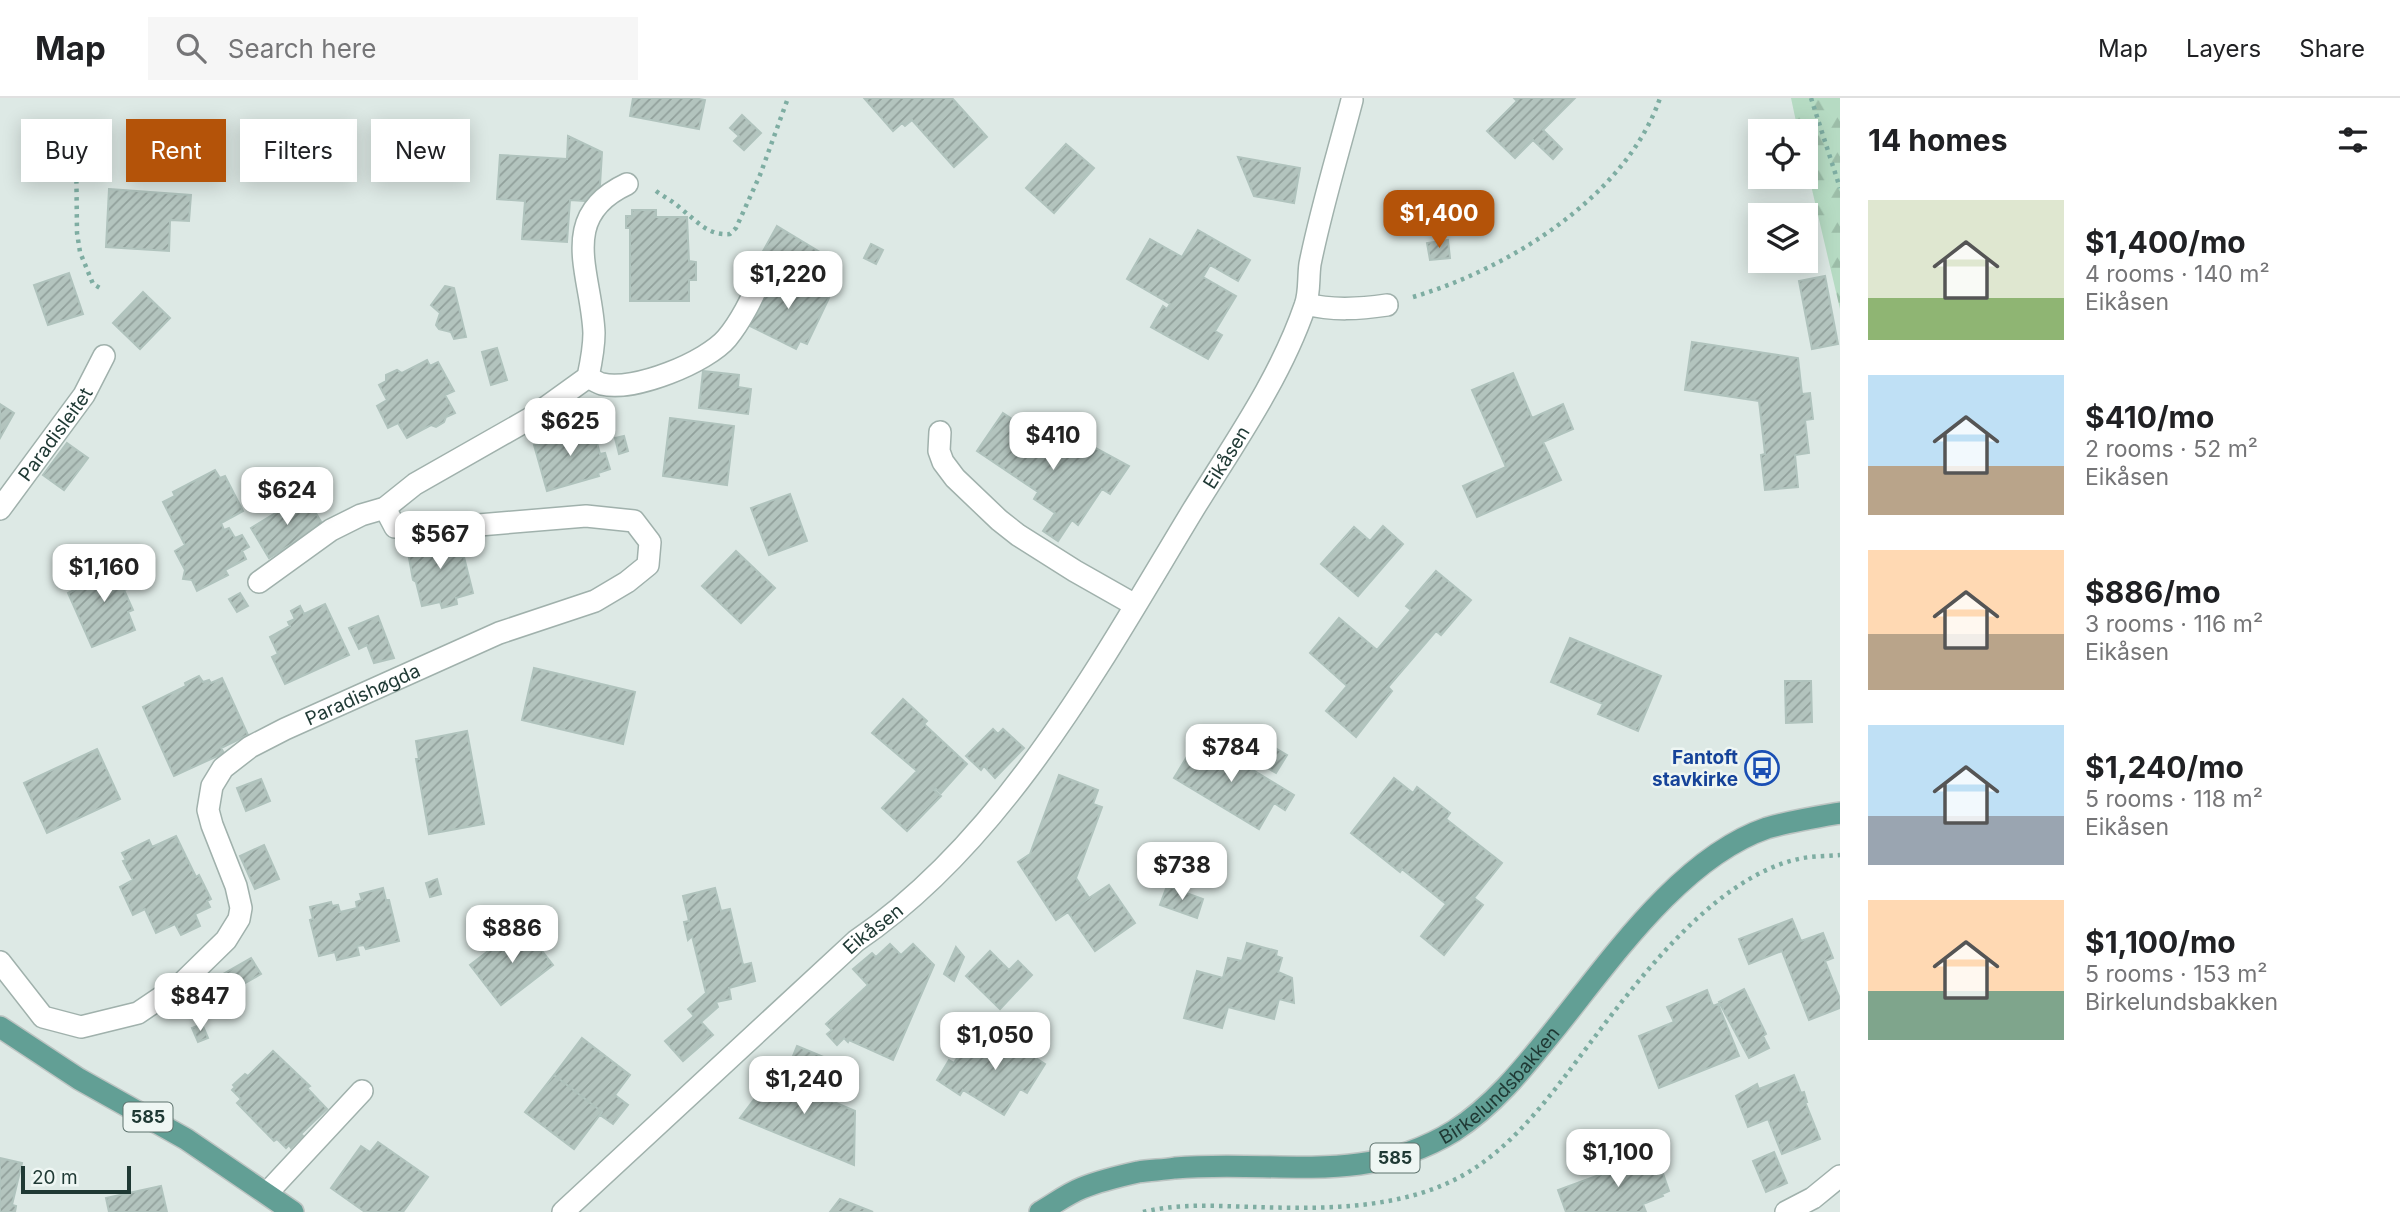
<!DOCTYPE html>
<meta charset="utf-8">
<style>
body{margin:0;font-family:Inter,sans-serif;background:#f6f6f6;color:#202124;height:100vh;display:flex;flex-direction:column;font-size:26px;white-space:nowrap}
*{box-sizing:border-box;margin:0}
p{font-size:23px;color:#757577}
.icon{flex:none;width:38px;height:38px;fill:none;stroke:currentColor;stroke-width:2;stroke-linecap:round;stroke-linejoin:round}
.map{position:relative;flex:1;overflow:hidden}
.drawer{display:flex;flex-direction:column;background:#fff;width:560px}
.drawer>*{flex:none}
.banner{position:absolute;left:21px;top:21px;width:665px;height:63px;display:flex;gap:14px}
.buttons{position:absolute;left:1748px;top:21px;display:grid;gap:14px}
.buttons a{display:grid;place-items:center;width:70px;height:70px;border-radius:0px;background:#fff;box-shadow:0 4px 18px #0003;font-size:35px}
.scale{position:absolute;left:21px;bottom:18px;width:110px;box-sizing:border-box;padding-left:7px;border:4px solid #1f3934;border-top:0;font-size:19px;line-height:24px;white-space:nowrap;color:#1f3934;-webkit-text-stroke:5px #eef6f3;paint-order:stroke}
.price{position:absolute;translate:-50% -60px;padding:0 16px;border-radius:14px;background:#fff;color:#222;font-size:23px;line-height:46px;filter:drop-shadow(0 2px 4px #0008)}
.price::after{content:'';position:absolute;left:50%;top:42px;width:21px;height:16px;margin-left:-10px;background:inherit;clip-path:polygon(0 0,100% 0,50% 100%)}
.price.on{background:#b45309;color:#fff}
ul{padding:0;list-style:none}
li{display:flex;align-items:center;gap:21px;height:175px;padding:0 28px}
li span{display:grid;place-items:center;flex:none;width:196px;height:140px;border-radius:0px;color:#555}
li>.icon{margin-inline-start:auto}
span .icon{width:84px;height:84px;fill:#fffc;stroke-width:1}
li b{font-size:30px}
h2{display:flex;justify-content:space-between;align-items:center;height:84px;padding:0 28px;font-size:30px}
.chip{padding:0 24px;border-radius:0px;background:#fff;box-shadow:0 4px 18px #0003;font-size:24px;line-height:63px}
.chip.on{background:#b45309;color:#fff}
header{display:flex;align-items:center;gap:42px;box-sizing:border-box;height:98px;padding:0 35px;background:#fff;border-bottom:2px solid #e0e0e0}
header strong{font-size:33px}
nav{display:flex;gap:38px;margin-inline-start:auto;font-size:24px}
.search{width:490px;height:63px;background:#f6f6f6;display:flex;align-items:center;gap:18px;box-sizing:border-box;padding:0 24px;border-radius:0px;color:#757577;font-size:26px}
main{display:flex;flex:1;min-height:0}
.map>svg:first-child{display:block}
</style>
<header>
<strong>Map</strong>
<div class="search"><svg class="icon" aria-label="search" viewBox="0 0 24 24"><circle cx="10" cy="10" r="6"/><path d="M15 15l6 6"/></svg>Search here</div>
<nav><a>Map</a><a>Layers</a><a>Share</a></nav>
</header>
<main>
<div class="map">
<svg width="1840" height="1114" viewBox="0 0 1840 1114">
<defs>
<pattern id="forest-firs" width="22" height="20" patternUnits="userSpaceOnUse" patternTransform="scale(1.75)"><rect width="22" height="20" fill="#b6dbc3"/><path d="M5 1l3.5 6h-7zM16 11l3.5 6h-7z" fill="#9cbda8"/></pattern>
<pattern id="building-hatch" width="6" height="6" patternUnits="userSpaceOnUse" patternTransform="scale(1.75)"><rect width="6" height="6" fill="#b3c4be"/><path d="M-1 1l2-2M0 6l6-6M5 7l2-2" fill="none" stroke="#91a09b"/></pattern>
</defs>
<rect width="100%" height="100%" fill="#dde9e5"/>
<path fill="url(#forest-firs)" d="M1791,0H1840V211L1806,66V33H1798Z"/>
<path fill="url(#building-hatch)" stroke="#b0c3bd" stroke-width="2" d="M633,0H693L705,2L699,31L630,18Z
M864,0H952L987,39L954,69L912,22L905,28L902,25L893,33Z
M1514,0H1575L1543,32L1562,51L1553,61L1533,42L1515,60L1487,33L1517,3Z
M742,17L761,35L744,52L734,43L739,38L730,30Z
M568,38L602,54L599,104L570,102L567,144L522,141L525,103L497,101L500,57L567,61Z
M1066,46L1094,70L1054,115L1026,90Z
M1238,59L1300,70L1294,105L1254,98Z
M109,91L191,97L189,123L170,122L169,153L106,149Z
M632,112H656V119H687L689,163L696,164V182H689V203H630V130H626V118H632Z
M777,128L820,154L807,178L781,163L776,174L757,164Z
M1198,132L1250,162L1238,183L1210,167L1203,179L1236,198L1215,233L1222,237L1208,261L1151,229L1163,208L1167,211L1170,206L1127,181L1150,141L1182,159Z
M1448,142L1450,160L1430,162L1427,145Z
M871,146L883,152L876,166L864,160Z
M774,173L829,200L807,246L800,243L796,251L748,227Z
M69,175L83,216L48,227L34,187Z
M1825,178L1838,246L1812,251L1799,183Z
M445,188L454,190L466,239L454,241L451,234L439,231L436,227L440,215L431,207Z
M143,194L170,220L140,251L113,225Z
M1692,244L1798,260L1802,296L1810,295L1813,321L1805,322L1809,355L1795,357L1798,389L1765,392L1761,357L1765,356L1759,303L1685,292Z
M497,250L507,282L491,287L482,254Z
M427,262L430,268L438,264L454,293L445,297L455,315L446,319L444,324L436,329L431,327L407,340L398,325L388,330L377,308L387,302L379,287L386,283V277L397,272L402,275Z
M703,273L739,277L738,289L751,291L748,316L699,310Z
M1513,275L1532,320L1563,306L1573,331L1543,344L1561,382L1477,419L1463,388L1506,369L1472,292Z
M0,306L14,315L0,340Z
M1003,315L1066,357L1073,347L1087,356L1092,348L1129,368L1110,396L1102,391L1078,427L1072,422L1058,443L1043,433L1055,415L1034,401L1038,394L977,353Z
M670,320L734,328L727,387L663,378Z
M583,321L589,343L596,341L600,356L605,355L610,371L598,375L599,378L547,393L534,347L566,339L565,335L559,337V329Z
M624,338L628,353L619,356L615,340Z
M67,345L88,360L64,392L43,377Z
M215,372L220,380L225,378L243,413L221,425L224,432L229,430L235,440L242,437L249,449L242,453L246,461L225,472L228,477L197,493L192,482L183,481L185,472L175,453L185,447L163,404L175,398L173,394Z
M790,396L807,443L769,457L751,410Z
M305,397L323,427L269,460L251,430Z
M1383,428L1403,446L1358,498L1321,466L1354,429L1370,443Z
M458,435L473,495L456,500L457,506L442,510L440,504L422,508L416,484L413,482L407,449Z
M736,453L775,490L741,525L702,488Z
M121,462L133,489L124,492L133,512L128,514L135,532L92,549L68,495L89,485L86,477Z
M1436,473L1471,502L1441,537L1436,533L1388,589L1392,593L1356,639L1326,613L1347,588L1310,555L1339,520L1377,552L1411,512L1406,508Z
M240,495L248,508L237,514L229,501Z
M325,506L349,557L285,586L272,559L278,556L270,539L290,528L288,524L295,521L291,513L300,508L304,516Z
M378,518L394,560L374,565L367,547L359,551L349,530Z
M1570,540L1661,578L1638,633L1598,616L1603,606L1551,584Z
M534,570L635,594L623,646L522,622Z
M199,578L203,584L209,582L211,585L222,580L248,637L221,650L224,655L174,678L143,609L186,588L185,585Z
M1785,583H1811L1812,624L1786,625Z
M903,601L927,623L924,626L967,666L941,695L935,690L934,692L941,698L907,733L882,710L917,673L872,635Z
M993,631L998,636L1003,631L1024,650L995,680L984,668L981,672L966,658Z
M467,633L484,726L429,736L416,661H419L416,643Z
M1253,637L1287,657L1276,675L1242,655Z
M1197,642L1218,655L1222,648L1240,659L1238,663L1294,697L1285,712L1274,705L1259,731L1174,680Z
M97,651L120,701L47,735L24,685Z
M1059,677L1098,692L1093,706L1102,709L1076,780L1089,800L1056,822L1018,764L1030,756Z
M1394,680L1413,695L1417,689L1450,715L1446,721L1502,765L1474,800L1483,807L1444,857L1421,838L1446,806L1402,771L1400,774L1351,735Z
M261,681L270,703L246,713L237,690Z
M176,738L196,779L199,777L211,801L207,803L210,809L195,816L200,828L181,837L175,826L156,835L145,811L133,817L120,789L133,782L123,763L126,762L122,755L149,742L152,749Z
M264,747L279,781L255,791L240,758Z
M437,781L441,796L430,799L426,785Z
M1109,787L1135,825L1095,853L1068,814Z
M1167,788L1203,801L1197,820L1160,807Z
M383,790L386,802H389L399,843L366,851L364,847L357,848L359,857L337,862L335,854L319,858L310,822L313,821L310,809L331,804L332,808L338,807L340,814L357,810L356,804L362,802L360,796Z
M715,790L721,813L730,811L743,867L751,865L755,883L729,890L731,901L716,904L718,909L701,924L713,937L683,963L665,943L694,918L688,911L706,895L692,838L688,842L684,824L689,823L683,798Z
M1792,821L1801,843L1823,835L1833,860L1825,863L1840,901V910L1809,922L1782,853L1749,866L1739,841Z
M522,827L553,867L501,907L470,867Z
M1247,845L1277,853L1276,858L1282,860L1278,874L1292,880L1294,905L1279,901L1274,921L1228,909L1222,930L1184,920L1197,873L1223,880L1228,860L1242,863Z
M890,846L901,857L913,846L934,867L893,962L849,942L848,944L844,940L837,947L827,936L832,932L826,926L868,887L853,871L872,855L876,859Z
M956,849L964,859L954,883L944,876Z
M990,853L1009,872L1018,863L1032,877L1000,911L966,878Z
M251,860L261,876L233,892L223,876Z
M1744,891L1766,936L1763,938L1769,950L1749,960L1719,904Z
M1707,892L1713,908L1718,906L1739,958L1659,990L1639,938L1674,924L1667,909Z
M202,926L208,940L198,944L192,930Z
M1029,934L1046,944L1036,960L1045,966L1027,995L1020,991L1004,1017L963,992L960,997L937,982L949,962L954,965L969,941L1002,961L1012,945L1020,949Z
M582,940L630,977L615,997L628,1007L613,1026L600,1017L602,1014L554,977Z
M797,948L838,965L827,990L787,973Z
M273,953L310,988L307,990L327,1011L301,1036L303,1038L291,1050L289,1047L286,1050L277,1041L274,1043L237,1005L241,1001L232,992L235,989L233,987L245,976L248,978Z
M777,971L814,986L815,996L855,1013L854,1067L740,1020Z
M554,977L602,1014L574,1051L525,1014Z
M1794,977L1801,995L1804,994L1807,1004H1805L1820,1041L1782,1056L1768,1021L1748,1029L1736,998L1757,986L1759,991Z
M378,1044L428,1079L403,1114H365L331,1090L361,1048L370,1054Z
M1774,1054L1787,1085L1766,1094L1753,1063Z
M1657,1058L1669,1093L1662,1096L1663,1098L1643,1106L1646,1114H1566L1558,1092L1648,1059L1649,1061Z
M0,1060L22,1065L12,1107L16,1108L15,1114H0Z
M161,1088L167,1114H109L106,1100Z
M840,1101L873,1114H830Z"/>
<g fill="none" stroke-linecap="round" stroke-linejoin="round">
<g stroke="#a0b1ac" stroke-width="24">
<g id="service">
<path d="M1306,206C1333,213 1360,211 1387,207"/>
<path d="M588,279C592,281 598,285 602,286C634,294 707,264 727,240C741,223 751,202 760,183"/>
<path d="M940,334L939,353L943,364L955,380L999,422L1018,437L1075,473L1135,507"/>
<path id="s1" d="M0,411L84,297L104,258"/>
<path d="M259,484L331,432L361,417L385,410L415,386L531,320L588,279C591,265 594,249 594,235C592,177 556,119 627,86"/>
<path d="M267,1095L362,993"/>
<path d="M1786,1114L1813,1100L1840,1078"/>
</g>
</g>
<g stroke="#a0b1ac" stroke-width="24">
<g id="minor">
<path id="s2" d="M0,864L43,919L81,929L138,915L181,886L226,842L239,821L241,810L236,788L212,727L208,712L212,688L223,670L250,649L285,631L499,535L595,503L627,484L648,467L650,444L634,423L586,418L467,428L395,429L385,410"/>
<path id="s3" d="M563,1114L856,843C1005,742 1102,562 1193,412C1233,347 1280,281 1305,208C1310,195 1308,180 1310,166C1321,111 1338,56 1352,2"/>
</g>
</g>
<g stroke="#bcc4c2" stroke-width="24">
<g id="primary">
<path d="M0,929L79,981L186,1041L293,1114"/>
<path id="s4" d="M1040,1114C1054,1106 1067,1096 1082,1090C1099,1083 1120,1078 1138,1074C1150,1072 1163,1072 1175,1070C1273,1061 1363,1089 1454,1033C1493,1008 1522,972 1551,936C1608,866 1679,760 1767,730C1791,723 1816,719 1840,715"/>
</g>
</g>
<path stroke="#7eada2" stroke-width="4.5" stroke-dasharray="3.5 5" stroke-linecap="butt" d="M1811,0L1840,90
M83,33L76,45L77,135L80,154L93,186L100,190
M656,93C664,99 673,103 680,110C697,123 708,138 730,136L736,130L760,77L788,0
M1413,199C1508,171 1626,99 1660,0
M1143,1114C1180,1105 1216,1108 1254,1109C1322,1111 1398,1112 1460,1079C1504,1055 1536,1016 1566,977C1622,904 1707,778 1803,760C1815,758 1828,758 1840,757"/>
<use href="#service" stroke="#fff" stroke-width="21"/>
<use href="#minor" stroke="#fff" stroke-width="21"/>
<use href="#primary" stroke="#629f95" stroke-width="21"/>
</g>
<defs>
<g id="bus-ring" transform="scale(1.75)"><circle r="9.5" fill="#eef6f3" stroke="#1a4fb4" stroke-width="1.5"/><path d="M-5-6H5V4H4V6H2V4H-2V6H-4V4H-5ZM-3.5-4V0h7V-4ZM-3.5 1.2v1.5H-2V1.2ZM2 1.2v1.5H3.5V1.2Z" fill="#1a4fb4"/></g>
</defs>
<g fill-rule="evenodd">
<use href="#bus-ring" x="1762" y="670"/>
</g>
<g text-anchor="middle" stroke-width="5" stroke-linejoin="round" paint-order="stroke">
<g fill="#eef6f3" stroke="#5d726d" stroke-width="2">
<rect x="123.5" y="1004.5" width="49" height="29" rx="5"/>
<rect x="1370.5" y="1045.5" width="49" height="29" rx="5"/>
</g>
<g font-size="18" font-weight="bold" fill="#1f3934">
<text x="148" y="1025">585</text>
<text x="1395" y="1066">585</text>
</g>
<g font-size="19" fill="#1f3934" stroke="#eef6f3">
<text dy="7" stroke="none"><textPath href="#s1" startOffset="93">Paradisleitet</textPath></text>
<text dy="7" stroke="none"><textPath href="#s3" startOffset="1013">Eikåsen</textPath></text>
<text dy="7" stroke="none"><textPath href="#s2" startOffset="626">Paradishøgda</textPath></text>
<text dy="7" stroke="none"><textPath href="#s3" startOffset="420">Eikåsen</textPath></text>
<text dy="7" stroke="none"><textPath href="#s4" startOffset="494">Birkelundsbakken</textPath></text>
</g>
<g font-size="19" font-weight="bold" fill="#164399" stroke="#eef6f3" text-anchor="end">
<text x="1738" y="666">Fantoft<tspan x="1738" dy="22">stavkirke</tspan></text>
</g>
</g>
</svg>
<div class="buttons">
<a><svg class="icon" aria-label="locate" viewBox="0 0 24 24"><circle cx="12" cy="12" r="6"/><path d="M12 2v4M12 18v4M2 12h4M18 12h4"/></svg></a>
<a><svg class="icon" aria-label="layers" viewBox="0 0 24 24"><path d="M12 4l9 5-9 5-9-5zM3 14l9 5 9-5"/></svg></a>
</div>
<div class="scale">20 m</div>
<b class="price on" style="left:1439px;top:152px">$1,400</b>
<b class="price" style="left:788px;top:213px">$1,220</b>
<b class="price" style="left:570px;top:360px">$625</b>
<b class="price" style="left:1053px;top:374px">$410</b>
<b class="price" style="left:287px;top:429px">$624</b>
<b class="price" style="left:440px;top:473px">$567</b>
<b class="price" style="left:104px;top:506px">$1,160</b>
<b class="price" style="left:1231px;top:686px">$784</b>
<b class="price" style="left:1182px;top:804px">$738</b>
<b class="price" style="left:512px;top:867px">$886</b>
<b class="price" style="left:200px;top:935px">$847</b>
<b class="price" style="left:995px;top:974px">$1,050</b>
<b class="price" style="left:804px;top:1018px">$1,240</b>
<b class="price" style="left:1618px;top:1091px">$1,100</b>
<div class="banner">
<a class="chip">Buy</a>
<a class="chip on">Rent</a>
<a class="chip">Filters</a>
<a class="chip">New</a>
</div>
</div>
<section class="drawer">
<h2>14 homes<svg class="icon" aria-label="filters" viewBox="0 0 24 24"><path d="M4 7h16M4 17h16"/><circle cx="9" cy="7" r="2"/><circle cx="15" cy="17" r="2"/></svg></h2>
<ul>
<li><span style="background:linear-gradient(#dfe7d0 70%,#8fb573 0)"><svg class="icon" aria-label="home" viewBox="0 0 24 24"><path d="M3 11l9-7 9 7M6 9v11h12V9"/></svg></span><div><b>$1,400/mo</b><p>4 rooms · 140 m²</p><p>Eikåsen</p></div></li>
<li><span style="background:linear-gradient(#bfe0f5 65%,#b9a48a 0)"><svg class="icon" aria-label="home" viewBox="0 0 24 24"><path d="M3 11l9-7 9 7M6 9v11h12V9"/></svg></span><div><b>$410/mo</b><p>2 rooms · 52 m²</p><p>Eikåsen</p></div></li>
<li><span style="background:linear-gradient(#ffd9b3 60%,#b9a48a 0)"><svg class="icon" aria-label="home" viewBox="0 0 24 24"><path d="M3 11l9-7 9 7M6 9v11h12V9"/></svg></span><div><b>$886/mo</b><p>3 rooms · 116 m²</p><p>Eikåsen</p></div></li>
<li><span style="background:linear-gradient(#bfe0f5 65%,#9aa5b1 0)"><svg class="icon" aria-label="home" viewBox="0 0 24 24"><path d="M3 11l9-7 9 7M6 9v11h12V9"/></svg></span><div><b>$1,240/mo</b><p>5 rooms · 118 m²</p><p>Eikåsen</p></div></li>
<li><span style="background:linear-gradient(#ffd9b3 65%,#7fa58c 0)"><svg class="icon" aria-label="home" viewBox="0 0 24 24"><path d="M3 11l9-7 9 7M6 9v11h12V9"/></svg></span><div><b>$1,100/mo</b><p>5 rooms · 153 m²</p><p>Birkelundsbakken</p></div></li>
</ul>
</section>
</main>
